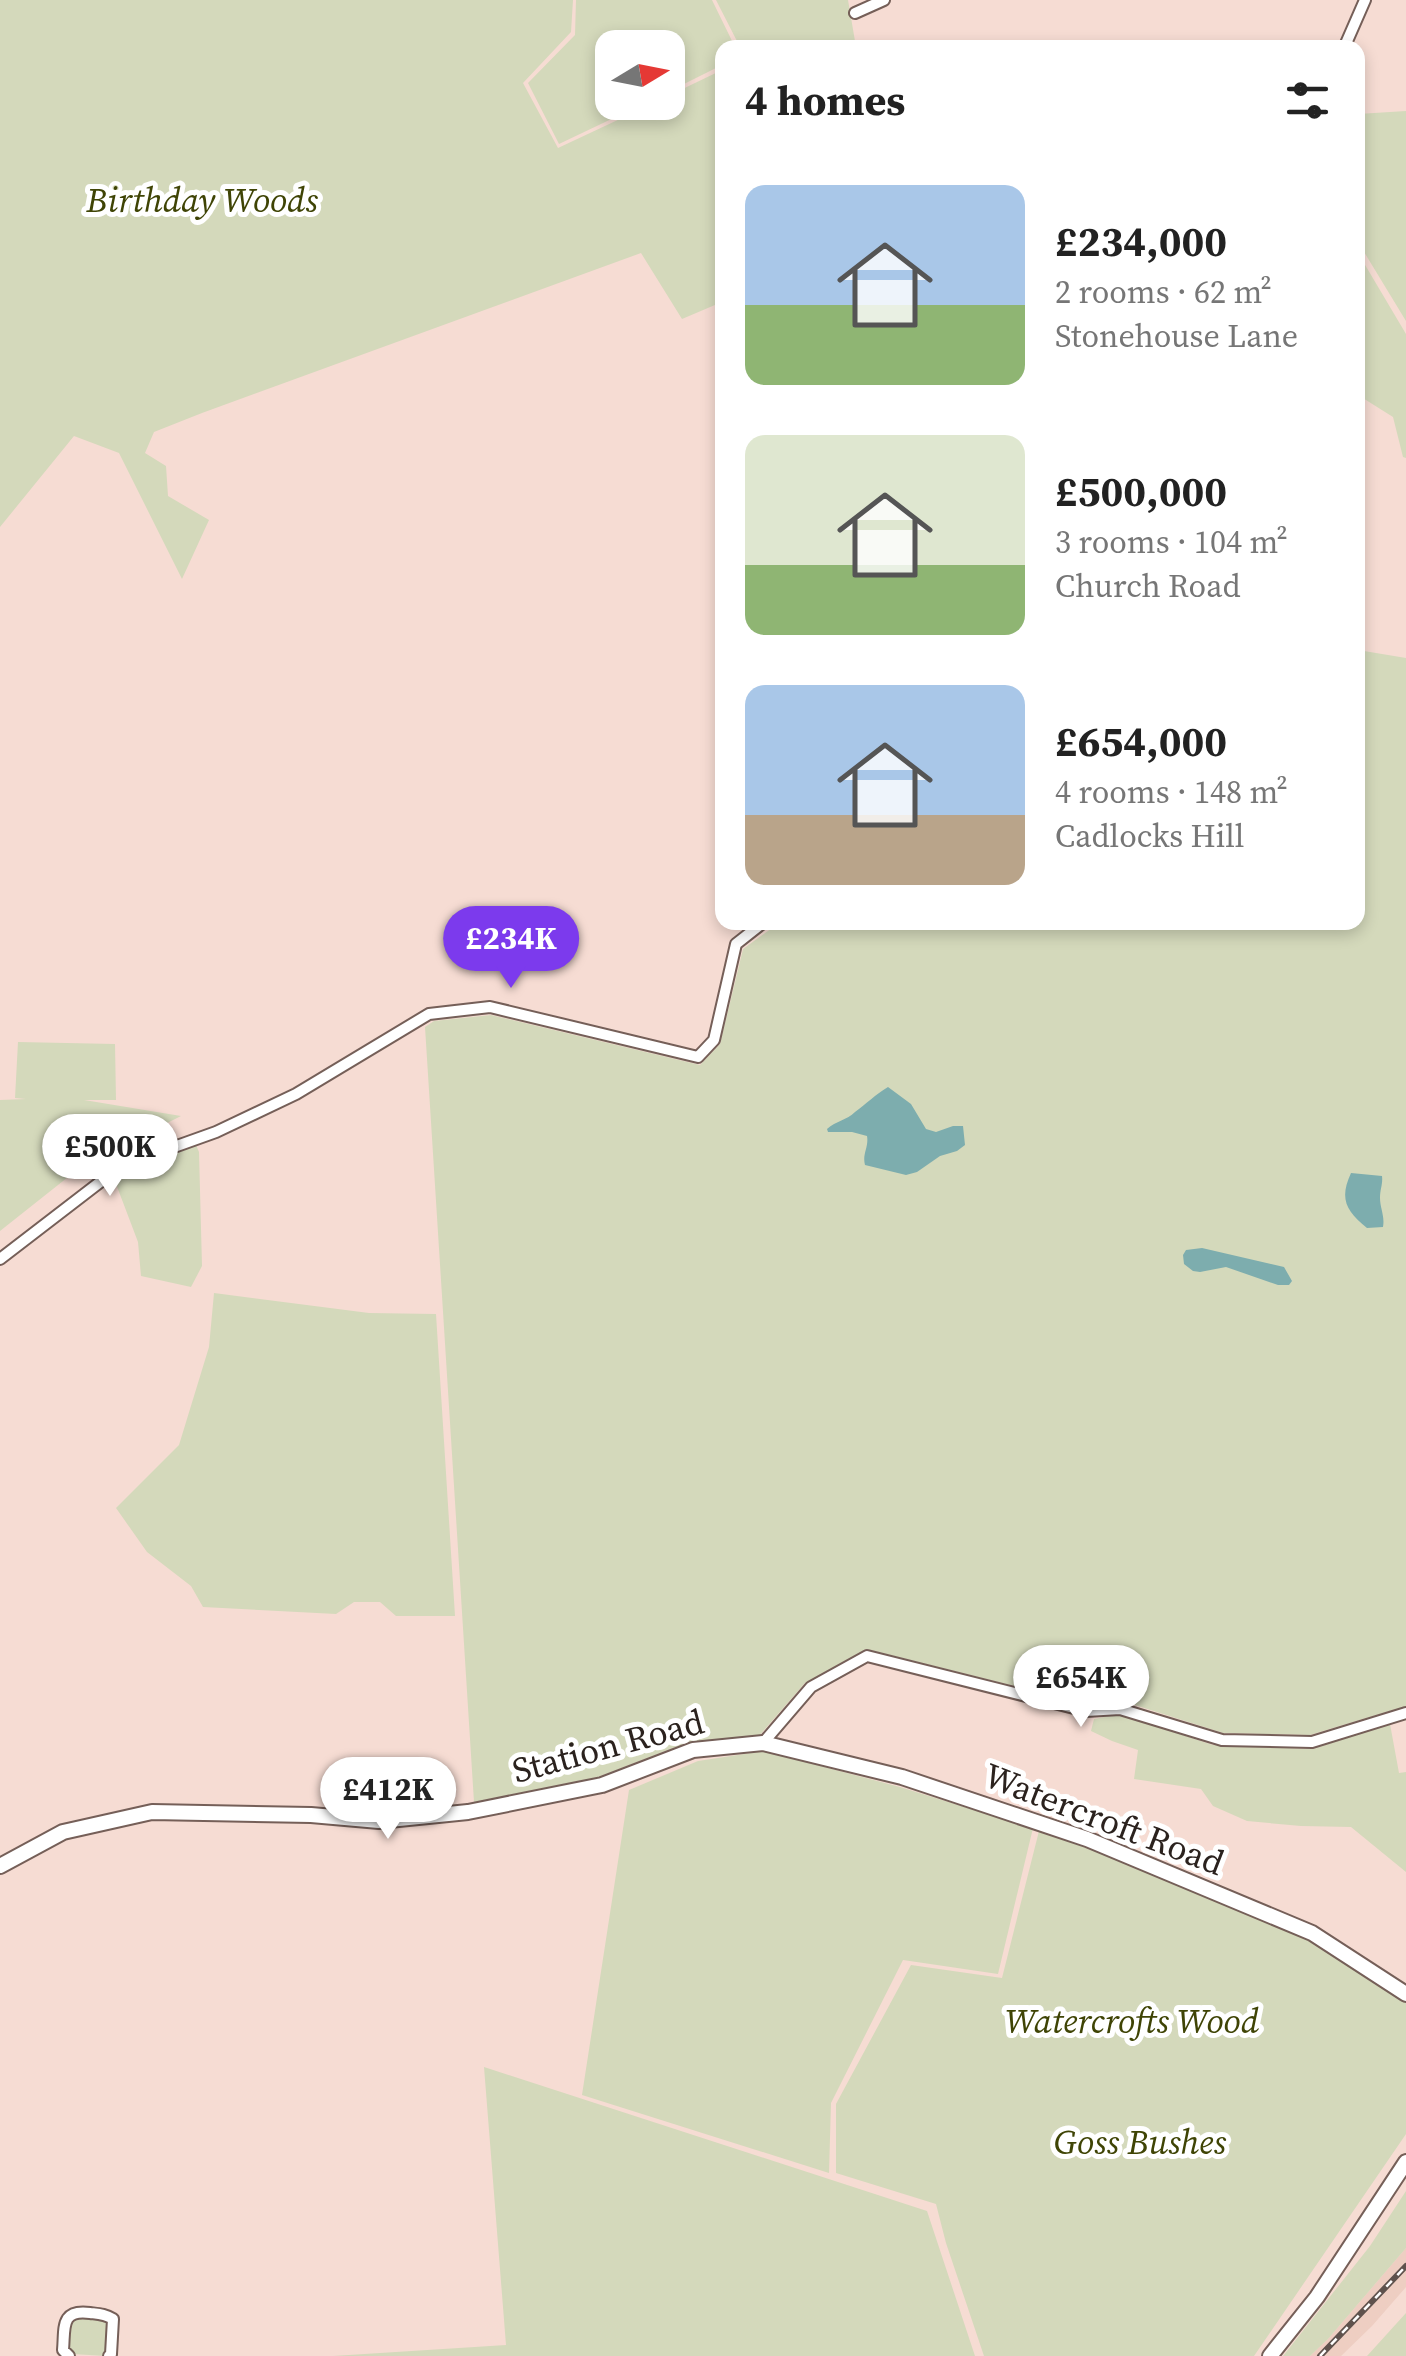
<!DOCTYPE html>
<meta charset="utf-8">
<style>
body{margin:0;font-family:"Source Serif 4",serif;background:#f6f6f6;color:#222;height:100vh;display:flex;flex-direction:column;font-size:38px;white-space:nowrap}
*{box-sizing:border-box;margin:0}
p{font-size:32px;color:#767676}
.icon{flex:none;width:55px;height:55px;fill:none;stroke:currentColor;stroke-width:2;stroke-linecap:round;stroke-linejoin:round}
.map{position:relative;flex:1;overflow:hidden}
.details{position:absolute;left:715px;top:40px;width:650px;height:890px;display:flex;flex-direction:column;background:#fff;border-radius:20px;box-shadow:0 5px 15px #0003}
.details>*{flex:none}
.needle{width:65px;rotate:80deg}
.buttons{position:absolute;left:595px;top:30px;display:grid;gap:20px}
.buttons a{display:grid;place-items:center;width:90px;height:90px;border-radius:20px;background:#fff;box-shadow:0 5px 15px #0003;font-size:50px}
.price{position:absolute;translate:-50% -85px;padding:0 22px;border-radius:35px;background:#fff;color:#222;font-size:32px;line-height:65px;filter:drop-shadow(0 2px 5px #0008)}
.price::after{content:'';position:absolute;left:50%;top:60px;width:30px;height:22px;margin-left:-15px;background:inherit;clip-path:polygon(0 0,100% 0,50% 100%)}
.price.active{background:#7c3aed;color:#fff}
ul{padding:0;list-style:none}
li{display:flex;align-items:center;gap:30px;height:250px;padding:0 30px}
li span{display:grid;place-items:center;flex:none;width:280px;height:200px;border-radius:20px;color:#555}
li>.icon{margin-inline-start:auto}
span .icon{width:120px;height:120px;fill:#fffc;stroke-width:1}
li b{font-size:42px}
h2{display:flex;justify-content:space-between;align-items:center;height:120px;padding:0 30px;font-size:42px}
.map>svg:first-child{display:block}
</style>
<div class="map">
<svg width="1406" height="2356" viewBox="0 0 1406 2356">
<rect width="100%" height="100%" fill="#f6dcd3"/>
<path fill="#eecec2" d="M1406,2248V2287L1372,2326L1341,2356H1310L1328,2339Z"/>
<path fill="#d4d9bb" d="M0,0H573L571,32L523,83L558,148L654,103L668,102V96L722,70V302L682,319L641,253L202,413L154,432L145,453L166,466L168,496L209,520L182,579L119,453L74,436L0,527Z
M576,0H712L735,47L722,48V65L668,92V48H612V102L645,103L559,144L528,83L575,35Z
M716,0H848L856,47H740Z
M1406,111V321L1358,242V114Z
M1358,253L1406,334V458L1403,457L1393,417L1358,395Z
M1358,650L1406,658V1706L1310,1735L1223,1733L1122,1701L1086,1704L866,1649L805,1683L759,1736L689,1742L598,1777L474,1802L425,1027L434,1021L491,1015L700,1065L720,1044L743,949L779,923L1358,922Z
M18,1042L115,1044L116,1100H84L181,1116L82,1166L0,1231V1100L26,1099L15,1098Z
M196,1145L199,1152L202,1266L191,1287L141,1276L138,1242L113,1176L123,1168Z
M214,1293L369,1313L436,1314L455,1616H396L380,1602H354L336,1614L203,1607L191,1586L147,1552L116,1508L179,1445L209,1347Z
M1119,1714L1213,1745L1313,1749L1390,1724L1399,1773L1406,1772V1872L1351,1827L1301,1826L1247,1821L1213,1806L1201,1789L1134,1779L1138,1750L1112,1741L1091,1731L1094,1719Z
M764,1751L900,1787L1033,1828L998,1974L903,1960L831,2103L829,2173L582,2095L629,1790L698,1761Z
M1040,1827L1212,1895L1309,1939L1406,2003V2134L1254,2356H984L946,2243L936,2204L836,2173V2104L911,1965L1002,1978Z
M484,2067L927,2211L975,2356H333L506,2345Z
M1406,2191V2248L1328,2339L1310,2356H1283L1370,2246Z
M1406,2313V2356H1367Z
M78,2316L106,2319C113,2329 112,2346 105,2356L73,2354L68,2347L69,2325L73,2317Z"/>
<path fill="#7dadae" d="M888,1087L911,1104L926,1129L936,1132L953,1126H963L965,1145L957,1151L940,1156L917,1172L906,1175L865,1165C862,1154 869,1147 867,1136L852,1132H828L827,1129C836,1121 847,1120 855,1112C867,1103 875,1095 888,1087Z
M1351,1173L1382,1176C1383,1184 1380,1189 1380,1198C1380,1208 1385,1216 1383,1227L1367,1228C1346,1211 1339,1199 1351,1173Z
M1202,1248L1284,1267L1292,1281L1289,1285H1278L1226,1267L1200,1272L1193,1271L1184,1264L1183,1255L1186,1250Z"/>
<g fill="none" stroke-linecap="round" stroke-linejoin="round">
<g stroke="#755f58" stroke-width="14">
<path id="street" d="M855,13L884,0
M1344,48L1365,0
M0,1259L121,1166L216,1132L296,1094L429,1014L490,1007L698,1057L714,1040L736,944L764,922
M763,1743L811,1687L867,1656L1086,1711L1120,1709L1222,1740L1312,1742L1406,1713
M69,2356L63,2350C65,2328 60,2309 90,2313C99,2314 105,2314 113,2319L111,2354L109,2356"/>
</g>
<g stroke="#755f58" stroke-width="18">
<path id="secondary" d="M0,1866L63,1832L152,1812L311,1815L379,1821L468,1812L602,1785L693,1750L763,1743L902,1777L1087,1839L1312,1933L1406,1994
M1270,2356L1317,2297L1406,2162"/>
</g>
<use href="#street" stroke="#fff" stroke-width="10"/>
<use href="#secondary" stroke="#fff" stroke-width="14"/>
<g stroke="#5f524d" stroke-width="6">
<path id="rail" d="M1320,2356L1406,2266"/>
</g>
<use href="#rail" stroke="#fff" stroke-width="2.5" stroke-dasharray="8" stroke-linecap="butt"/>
</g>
<g text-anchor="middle" stroke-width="10" stroke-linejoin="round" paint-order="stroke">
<g font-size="35" font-style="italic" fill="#3f4405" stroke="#fff">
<text x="202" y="212">Birthday Woods</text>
<text x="1132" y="2033">Watercrofts Wood</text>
<text x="1140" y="2154">Goss Bushes</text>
</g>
<g font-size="35" fill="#2b221e" stroke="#fff">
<text transform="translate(608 1746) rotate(-15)" y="12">Station Road</text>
<text transform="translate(1104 1819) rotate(21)" y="12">Watercroft Road</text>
</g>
</g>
</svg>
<div class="buttons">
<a><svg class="needle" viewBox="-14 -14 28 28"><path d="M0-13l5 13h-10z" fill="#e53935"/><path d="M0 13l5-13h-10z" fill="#767676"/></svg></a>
</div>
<b class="price active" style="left:511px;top:991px">£234K</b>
<b class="price" style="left:110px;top:1199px">£500K</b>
<b class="price" style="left:1081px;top:1730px">£654K</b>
<b class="price" style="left:388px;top:1842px">£412K</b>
<section class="details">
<h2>4 homes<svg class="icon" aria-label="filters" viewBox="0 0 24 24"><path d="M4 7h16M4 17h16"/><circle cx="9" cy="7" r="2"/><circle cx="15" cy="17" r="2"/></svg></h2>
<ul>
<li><span style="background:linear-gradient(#a9c7e8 60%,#8fb573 0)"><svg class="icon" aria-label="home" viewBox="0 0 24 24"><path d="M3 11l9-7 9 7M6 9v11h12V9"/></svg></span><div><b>£234,000</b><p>2 rooms · 62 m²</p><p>Stonehouse Lane</p></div></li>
<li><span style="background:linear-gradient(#dfe7d0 65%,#8fb573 0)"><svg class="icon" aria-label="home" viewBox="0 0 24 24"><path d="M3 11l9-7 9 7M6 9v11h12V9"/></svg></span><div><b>£500,000</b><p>3 rooms · 104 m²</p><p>Church Road</p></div></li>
<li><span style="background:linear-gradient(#a9c7e8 65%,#b9a48a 0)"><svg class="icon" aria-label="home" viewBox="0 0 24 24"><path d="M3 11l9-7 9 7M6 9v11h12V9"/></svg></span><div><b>£654,000</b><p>4 rooms · 148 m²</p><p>Cadlocks Hill</p></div></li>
</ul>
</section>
</div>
